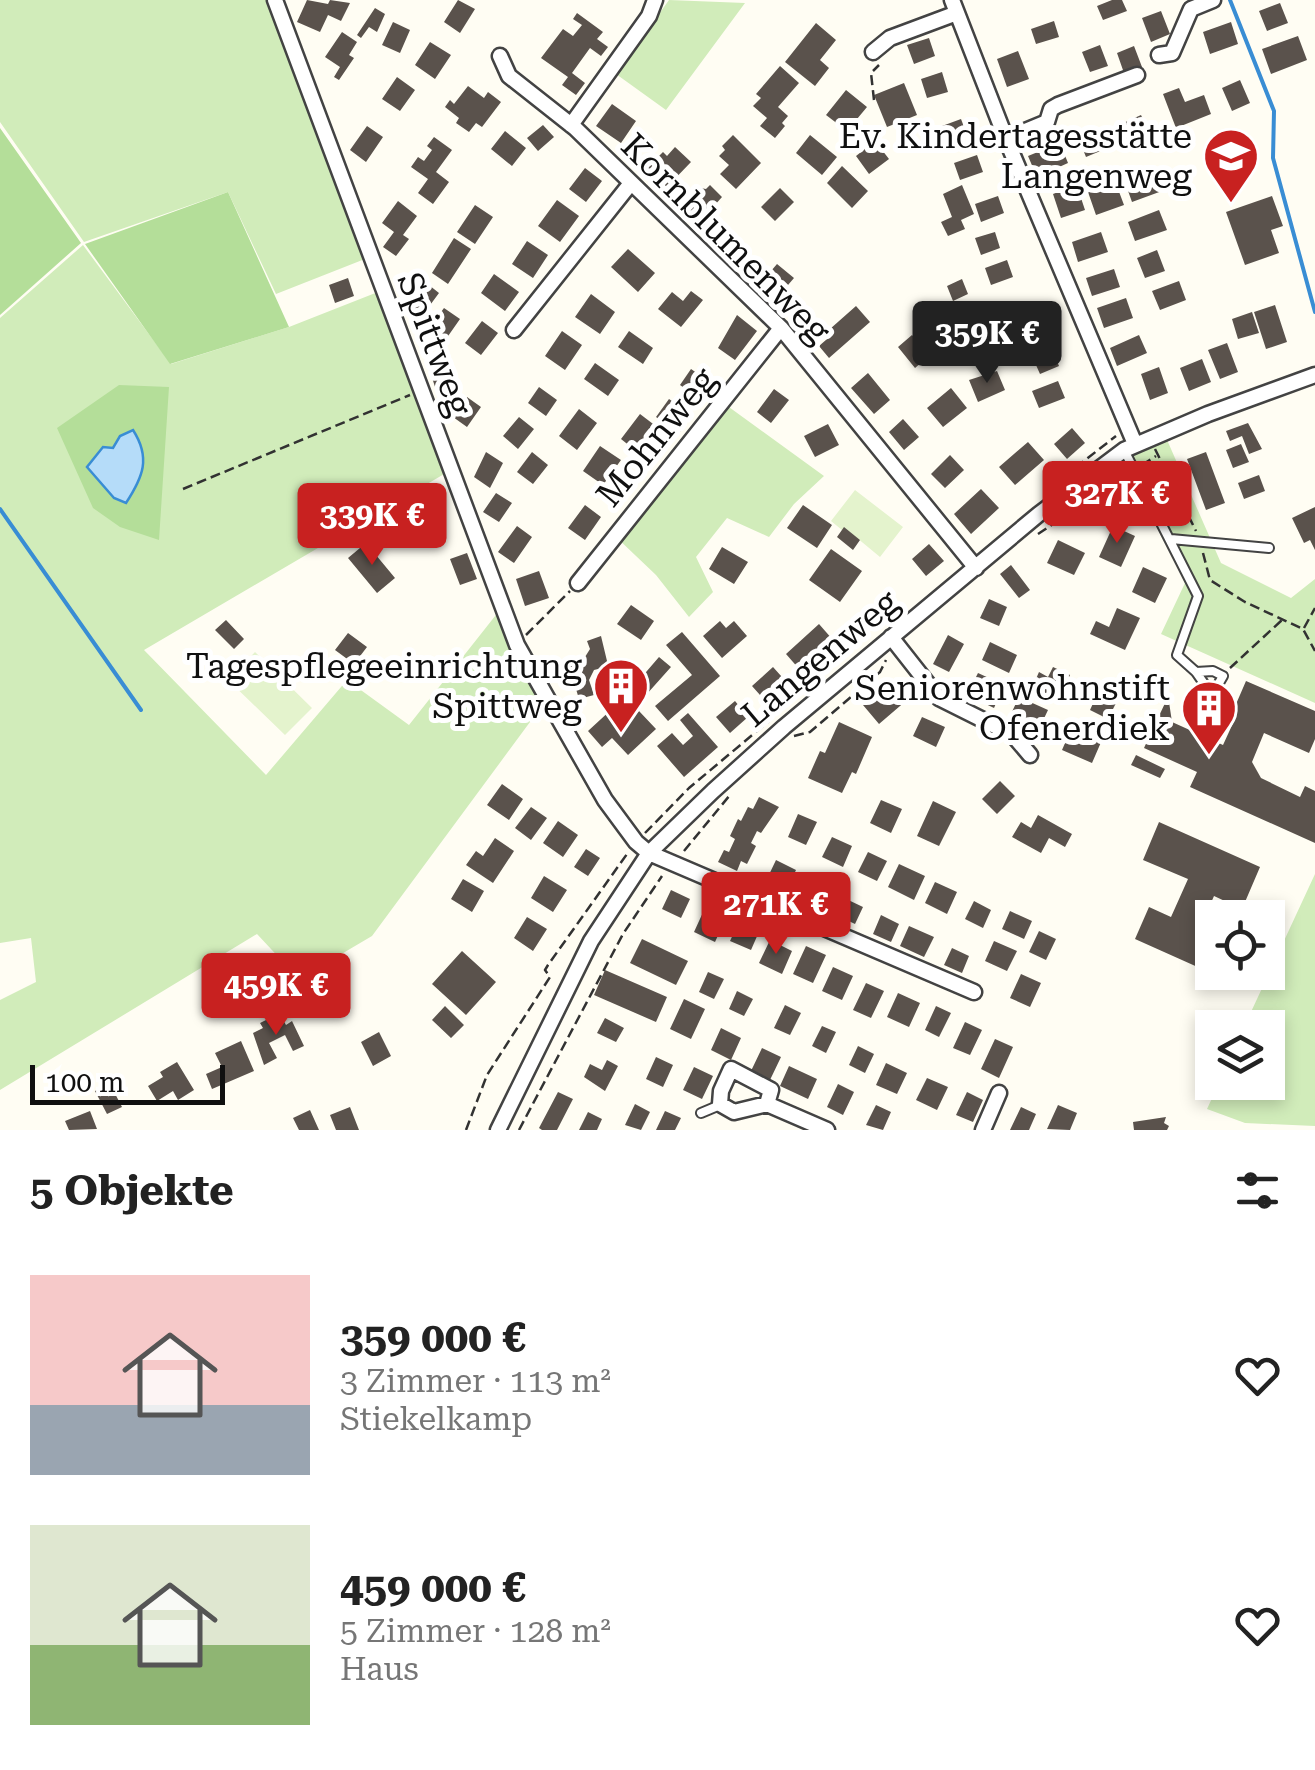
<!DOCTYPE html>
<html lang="de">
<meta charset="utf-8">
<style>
body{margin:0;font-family:"Roboto Serif",serif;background:#f6f6f6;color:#222;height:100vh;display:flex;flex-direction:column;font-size:38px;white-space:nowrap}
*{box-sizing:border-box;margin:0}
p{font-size:32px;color:#767676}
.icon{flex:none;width:55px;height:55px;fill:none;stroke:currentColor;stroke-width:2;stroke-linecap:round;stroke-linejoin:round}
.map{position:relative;height:1130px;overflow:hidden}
.drawer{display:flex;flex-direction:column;background:#fff;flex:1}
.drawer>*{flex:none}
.fabs{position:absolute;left:1195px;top:900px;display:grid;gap:20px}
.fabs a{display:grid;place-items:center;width:90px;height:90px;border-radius:0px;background:#fff;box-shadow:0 5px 15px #0003;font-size:50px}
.scale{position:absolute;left:30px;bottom:25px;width:195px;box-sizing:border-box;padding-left:10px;border:5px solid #101010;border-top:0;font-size:28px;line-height:35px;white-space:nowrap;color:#101010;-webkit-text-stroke:8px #fff;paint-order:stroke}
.price{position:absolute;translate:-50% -85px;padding:0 22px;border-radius:10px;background:#c82120;color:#fff;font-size:32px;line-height:65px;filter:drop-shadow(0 2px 5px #0008)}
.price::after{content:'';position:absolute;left:50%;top:60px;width:30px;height:22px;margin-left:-15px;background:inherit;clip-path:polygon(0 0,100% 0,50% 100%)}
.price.active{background:#222;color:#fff}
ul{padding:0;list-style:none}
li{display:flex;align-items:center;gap:30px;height:250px;padding:0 30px}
li span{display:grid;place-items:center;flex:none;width:280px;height:200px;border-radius:0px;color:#555}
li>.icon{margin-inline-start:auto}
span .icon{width:120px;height:120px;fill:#fffc;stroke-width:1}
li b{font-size:42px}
h2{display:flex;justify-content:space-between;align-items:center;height:120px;padding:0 30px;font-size:42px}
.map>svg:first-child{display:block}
</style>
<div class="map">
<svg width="1315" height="1130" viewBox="0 0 1315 1130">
<rect width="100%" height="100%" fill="#fffdf3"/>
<path fill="#d1ecba" d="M0,0H273L370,257L276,294L228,192L84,242L0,122Z
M669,0L745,3L666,110L616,74Z
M83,245L171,364L289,327L383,290L451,470L144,650L266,775L347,680L409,725L503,606L547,699L372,936L299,979L257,934L0,1090V1000L36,982L31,938L0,943V318Z
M722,402L824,476L794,504L769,537L727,518L696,557L713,592L689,617L656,575L615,536Z
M1164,433L1221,563L1291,598L1315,579V703L1161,634L1185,583L1129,448Z
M1315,874V1126L1245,1123L1207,1109L1219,1083L1268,1082V1028L1244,1027Z"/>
<path fill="#b4de99" d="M0,128L81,243L0,315Z
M228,192L289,327L170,364L85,244Z
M119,385L169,387L159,540L120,527L93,508L57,428Z"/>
<path fill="#e4f3cd" d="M855,490L903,527L880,557L845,528L842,530L831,521Z
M255,652L312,708L285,735L228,680Z"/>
<path fill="#b5dcf9" stroke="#398dd4" stroke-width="2.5" d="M133,430C151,458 143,477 126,503L114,498L87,467L103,447L113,448L120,436Z"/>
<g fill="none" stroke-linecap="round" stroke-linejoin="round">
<path stroke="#398dd4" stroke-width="4" d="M1230,0L1274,111L1273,158L1315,312
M0,509L141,710"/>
</g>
<path fill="#5a524c" d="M307,0L328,4L330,0L350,3L341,21L328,15L320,32L297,22Z
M458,0L475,9L460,33L444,22Z
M1112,0H1122L1127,11L1103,20L1097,6Z
M1280,3L1288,23L1267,31L1259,11Z
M375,8L385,14L377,32L369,27L361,38L357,35Z
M1161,11L1170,34L1151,42L1142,18Z
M577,13L603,32L597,39L608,47L601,56L590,48L572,73L585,83L576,95L562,85L568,77L541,58L563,29L573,36L582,25L573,19Z
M1054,21L1059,37L1036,44L1031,29Z
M393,22L410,30L400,53L382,45Z
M1231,22L1238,44L1210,54L1203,32Z
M816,23L836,40L820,60L829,68L815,86L785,62Z
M342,32L357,42L349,55L354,58L339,80L334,77L340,67L325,57Z
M1298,36L1307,60L1271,74L1262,49Z
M929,38L935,56L914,64L907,45Z
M430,42L451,55L435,79L415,65Z
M1100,45L1108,66L1090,72L1082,52Z
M1134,46L1142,67L1124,73L1117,53Z
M1018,51L1029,79L1007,87L997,59Z
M780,66L799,83L778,107L788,116L782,123L785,126L775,138L760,126L767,118L753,106L761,98L756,94Z
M942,72L948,92L927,98L921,79Z
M397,77L415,90L400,111L382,99Z
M1240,80L1250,103L1232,111L1222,88Z
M904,83L917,115L887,127L874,95Z
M468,86L484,98L488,92L501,102L482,127L476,123L469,132L456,123L459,118L445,107L450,100L454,104Z
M1179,88L1185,102L1204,95L1211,114L1176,128L1163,94Z
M846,90L867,107L847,131L826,115Z
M612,104L636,121L621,143L596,126Z
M1141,115L1150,135L1128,145L1119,125Z
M961,119L967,135L948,142L942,126Z
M543,125L554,137L538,151L527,138Z
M367,126L383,137L366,162L350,150Z
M1090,127L1093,136L1104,131L1110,147L1086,157L1076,132Z
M505,131L526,148L512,166L491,149Z
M733,135L761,163L736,189L720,174L729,165L719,156L725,150L722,146Z
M810,135L837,157L822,175L796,153Z
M434,137L452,150L436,172L449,182L433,204L418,193L428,179L411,167L418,157L424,161L432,150L427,146Z
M875,141L889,159L869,174L856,156Z
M1060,143L1068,163L1037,177L1028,156Z
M675,147L691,162L666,188L646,169L663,152L667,156Z
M977,155L983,172L960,180L954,163Z
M842,166L868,191L852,208L827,183Z
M585,168L602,181L586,202L569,189Z
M1138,169L1141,177L1156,173L1162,191L1132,202L1122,174Z
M1112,173L1124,205L1096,215L1088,192L1100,188L1097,179Z
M710,185L722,197L714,206L718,209L714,213L718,217L708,228L687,212L691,207L687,195L694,187L706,189Z
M962,185L974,214L961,220L965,229L948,236L941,222L952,217L943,194Z
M780,188L794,202L775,221L761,207Z
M1066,189L1068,196L1079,192L1085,210L1061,218L1053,194Z
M998,196L1004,213L981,222L975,204Z
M1272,196L1283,226L1271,230L1279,253L1245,265L1226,212Z
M557,200L579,216L560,242L538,226Z
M398,201L417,216L403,235L409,239L396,256L383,247L394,232L382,223Z
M475,205L493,217L475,244L457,232Z
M1159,210L1167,230L1135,241L1128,222Z
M995,232L1000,248L981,255L975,238Z
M1101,232L1108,252L1078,262L1072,242Z
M454,238L471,249L448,284L432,273Z
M527,241L548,255L533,278L512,264Z
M628,249L655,273L638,292L611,267Z
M1157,250L1165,271L1145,278L1137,258Z
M1007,260L1013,277L991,285L985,268Z
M777,264L794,278L776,299L759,285Z
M1114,269L1120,287L1092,296L1086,278Z
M494,274L519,292L505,311L481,293Z
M348,278L354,296L335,303L329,285Z
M420,278L439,293L422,316L403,301Z
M962,279L968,294L953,301L947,286Z
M1179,281L1186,300L1160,310L1152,291Z
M691,291L703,300L681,327L658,309L672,292L683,301Z
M591,294L615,312L600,334L575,317Z
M1126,298L1133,318L1104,328L1097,308Z
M1275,305L1287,342L1266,349L1254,312Z
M856,306L870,322L829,358L819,346L834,333L830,329Z
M444,308L460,319L446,339L430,327Z
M1252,312L1259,333L1238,339L1232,319Z
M737,315L757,331L735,360L718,348Z
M1028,319L1030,337L1006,344L1007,350L995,351L996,355L959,365L956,343L981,337V335L993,333L992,330L1015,324L1014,321Z
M482,321L498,333L481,355L465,343Z
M562,331L582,345L565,370L545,356Z
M629,331L653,348L643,364L618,347Z
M912,335L919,343L926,338L936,350L915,368L898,347Z
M1139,335L1147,353L1117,366L1110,348Z
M1227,343L1238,372L1220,379L1208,350Z
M1051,347L1059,366L1040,374L1032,356Z
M447,353L457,384L436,390L426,359Z
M1202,359L1211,382L1189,391L1180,368Z
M595,363L619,380L608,396L584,379Z
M1159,367L1168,393L1150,400L1141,374Z
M691,369L710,382L698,398L680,385Z
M997,371L1005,390L978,402L969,380Z
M868,373L890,400L874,414L851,388Z
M1058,381L1065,398L1039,408L1032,391Z
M539,387L557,400L546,416L528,403Z
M951,388L967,408L943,427L927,408Z
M774,389L789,400L771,423L757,412Z
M467,397L481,407L467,427L453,417Z
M669,399L692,415L679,433L656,417Z
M579,409L597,423L577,450L559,436Z
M640,414L661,430L641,455L621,439Z
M519,417L534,429L518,449L503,436Z
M903,419L919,437L904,450L889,432Z
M1248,423L1262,449L1249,454L1242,436L1230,441L1226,431Z
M828,424L839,445L815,457L804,436Z
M1072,428L1085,443L1067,459L1054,444Z
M1028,442L1044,460L1015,485L999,467Z
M1241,444L1249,462L1233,468L1226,450Z
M600,446L621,460L603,485L583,471Z
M486,452L503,463L490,488L474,477Z
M532,452L548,465L533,484L517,472Z
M1206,452L1225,503L1206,510L1187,459Z
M950,455L964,470L945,488L931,474Z
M1259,475L1265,491L1244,499L1238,483Z
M981,489L999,508L971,534L954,514Z
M496,493L512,503L499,522L483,512Z
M585,505L601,517L585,540L568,528Z
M803,505L832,525L817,548L787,528Z
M1315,507V550L1310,540L1304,543L1292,518Z
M517,526L532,537L514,563L498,552Z
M1113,526L1135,536L1121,567L1099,557Z
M844,527L860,540L853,550L837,537Z
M1058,540L1085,553L1074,575L1047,563Z
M366,543L395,578L377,593L348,558Z
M929,544L944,561L926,576L912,559Z
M722,547L748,562L734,584L709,569Z
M831,549L862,571L840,602L809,580Z
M467,553L477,579L460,585L450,559Z
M1011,565L1030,590L1019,598L1000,574Z
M1143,567L1167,578L1155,603L1132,592Z
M539,571L549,598L525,606L516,579Z
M989,599L1007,607L999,626L980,618Z
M631,605L654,621L641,640L617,624Z
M1117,608L1140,618L1125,650L1090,634L1096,621L1109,627Z
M226,620L244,639L234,649L215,630Z
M720,621L726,628L734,621L747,636L722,658L703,636Z
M819,624L833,640L800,670L786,654Z
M682,632L720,676L668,721L655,706L692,675L666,645Z
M348,633L367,647L354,664L335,650Z
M948,635L964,644L949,672L933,664Z
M601,636L607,661L602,668L594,670L589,680L594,695L579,699L573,679L565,681L560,665L585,657L590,649L587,641Z
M990,642L1017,655L1009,673L982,660Z
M659,657L671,667L646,695L634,686Z
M773,667L790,686L769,705L752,686Z
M1053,667L1070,675L1058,700L1032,688L1039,672L1048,677Z
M978,673L1004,685L994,708L967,695Z
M891,681L907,700L879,724L863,705Z
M1246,681L1315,711V739L1309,753L1264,733L1252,762L1261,778L1300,797L1305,786L1315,791V843L1190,787L1197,772L1144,748L1166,701L1169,702L1172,722L1223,745L1234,721L1230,718Z
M1101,686L1120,695L1108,719L1090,710Z
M1019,697L1048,710L1039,729L1010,716Z
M735,701L748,717L730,733L716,717Z
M613,708L626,723L639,711L656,729L628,755L612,738L602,747L588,731Z
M688,713L718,747L684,777L657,746L672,733L683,745L693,736L680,720Z
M922,717L945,727L936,747L913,736Z
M839,722L872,737L856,774L852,772L842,793L808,778L820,751L825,753Z
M1090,726L1105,733L1092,763L1062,750L1069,734L1084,741Z
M1136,755L1165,769L1160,778L1131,765Z
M1000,781L1015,796L997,814L982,799Z
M502,784L523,799L509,820L487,805Z
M759,797L779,807L761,833L757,831L751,843L756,846L747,864L741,861L737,871L718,862L724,850L729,852L735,839L730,836L738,819L741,821L748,807L753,809Z
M881,800L902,809L891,833L870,823Z
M933,801L956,812L939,846L917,836Z
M531,807L547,818L531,840L515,828Z
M798,814L817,822L806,845L788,837Z
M1038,815L1072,834L1065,847L1049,838L1041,853L1012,837L1021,822L1031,828Z
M558,821L578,835L563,857L543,843Z
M1159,822L1260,867L1242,909L1214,896L1202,923L1212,927V972H1247L1240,986L1135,939L1149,907L1171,917L1188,879L1143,860Z
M832,837L852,846L843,867L822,857Z
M495,838L514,851L493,883L466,865L476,851L483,856Z
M586,849L600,858L588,876L574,867Z
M868,852L887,861L877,881L858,872Z
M776,860L796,870L786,891L766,881Z
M899,864L925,876L914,900L888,887Z
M544,876L567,890L553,912L531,898Z
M463,879L484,891L472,912L451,899Z
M935,882L957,892L947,914L925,903Z
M811,883L831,893L823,909L803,900Z
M671,890L690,899L681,918L662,909Z
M842,897L863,907L855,924L834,914Z
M974,901L991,910L983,928L965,919Z
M705,908L726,918L715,942L694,932Z
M1010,911L1032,921L1024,939L1002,929Z
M881,915L899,924L891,942L873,934Z
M527,917L547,929L533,951L514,938Z
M738,924L758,934L751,950L730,941Z
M909,926L934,937L924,957L900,946Z
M1039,931L1056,939L1046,960L1029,952Z
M642,939L688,961L676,985L630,963Z
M770,940L792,951L782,974L759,963Z
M994,941L1017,951L1007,971L985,961Z
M806,946L826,955L813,983L793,974Z
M952,948L969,956L962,973L944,965Z
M462,951L496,982L466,1015L432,984Z
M833,967L853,976L842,1000L822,991Z
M605,970L667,997L656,1022L594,995Z
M708,972L724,979L714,999L699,992Z
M1021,974L1041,983L1030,1007L1010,998Z
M866,983L884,991L871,1018L853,1010Z
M737,991L753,999L744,1016L729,1009Z
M898,993L920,1003L909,1027L887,1017Z
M684,999L705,1009L691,1039L670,1029Z
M785,1005L801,1013L790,1035L774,1028Z
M445,1006L464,1025L451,1038L432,1020Z
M936,1006L951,1013L939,1037L925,1030Z
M270,1018L274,1027V1022L282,1018L286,1025L292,1021L304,1046L293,1051L285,1035L269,1043L277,1058L264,1065L253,1033L263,1028L260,1023Z
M605,1018L624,1028L616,1042L597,1033Z
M965,1022L982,1030L970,1055L953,1048Z
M822,1026L836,1032L826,1053L812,1046Z
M721,1028L741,1038L731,1060L711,1050Z
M379,1032L391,1056L373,1066L361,1042Z
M995,1039L1013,1047L999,1078L981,1069Z
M241,1041L254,1071L212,1089L206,1074L222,1067L215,1053Z
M858,1046L874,1054L865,1073L849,1065Z
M762,1048L781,1057L770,1080L751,1071Z
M656,1057L673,1065L663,1087L646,1079Z
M607,1060L618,1066L605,1091L584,1077L590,1064L602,1070Z
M177,1062L194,1090L178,1100L173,1091L157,1101L148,1086L163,1077L160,1072Z
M886,1063L907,1073L897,1094L876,1085Z
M789,1066L817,1079L808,1099L780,1086Z
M694,1067L713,1076L702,1099L683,1090Z
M927,1078L948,1087L937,1110L916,1100Z
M110,1084L122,1107L107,1114L95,1091Z
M838,1084L854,1092L843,1115L827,1107Z
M558,1092L573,1099L557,1130H542L539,1128Z
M967,1092L983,1100L973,1122L956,1115Z
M635,1104L650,1112L641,1130L625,1125Z
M876,1105L891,1112L883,1130L866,1125Z
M1058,1105L1077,1113L1070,1130L1047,1129Z
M350,1107L359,1130H336L330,1115Z
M1021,1107L1036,1114L1029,1130H1010Z
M310,1110L319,1130H299L293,1118Z
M90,1111L97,1129L69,1130L65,1121Z
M665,1111L681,1118L675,1130H656Z
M588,1112L602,1119L597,1130H579Z
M1166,1117L1164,1123L1169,1126L1167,1130H1134L1133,1122Z"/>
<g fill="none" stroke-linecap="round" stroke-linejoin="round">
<g stroke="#434343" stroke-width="12">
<path id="lane" d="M1124,450L1198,596L1177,655L1196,672L1212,695L1223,676L1213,671L1196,672
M1171,539L1269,548
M701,1113L720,1105"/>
</g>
<g stroke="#434343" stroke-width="19">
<path id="street" d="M275,0L517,645L605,800L636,842L649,853L974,992
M952,0L1006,139L1135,444
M873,52L890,38L957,13
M1159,55L1172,53L1191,9L1213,0
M500,56L509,76L575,128L781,328L976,568
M571,125L649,16L655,0
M1006,139L1047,122L1051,109L1058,105L1137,75
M514,330L631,183
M578,583L781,328
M891,637L939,698L1013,735L1030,755
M767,1104L771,1090L731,1069L721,1091L720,1104L734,1112L767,1104L827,1130
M498,1130L591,941L649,853L713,791L784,727L1039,514L1124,450L1208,414L1315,375
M983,1130L999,1093"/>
</g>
<path stroke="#323232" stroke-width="2.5" stroke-dasharray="10 5" stroke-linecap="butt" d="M874,100L871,73L879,65
M1155,449L1196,531
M1142,465L1156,456
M1052,486L1116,436
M183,489L410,395
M1038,534L1127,475
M1203,553L1210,580L1245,602L1303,629L1315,651
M1304,628L1315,608
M526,635L570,591
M1230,668L1282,620
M794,736L810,732L880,672L886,660
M645,833L689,788L769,721
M684,851L730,795
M466,1130L487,1075L550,977L545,970L548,965L627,854
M519,1130L623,934L662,876"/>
<use href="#lane" stroke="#fff" stroke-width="8"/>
<use href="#street" stroke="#fff" stroke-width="14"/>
</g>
<defs>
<g id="school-pin" transform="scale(2.875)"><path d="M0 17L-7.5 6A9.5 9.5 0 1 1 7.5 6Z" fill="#c82120" stroke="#fff"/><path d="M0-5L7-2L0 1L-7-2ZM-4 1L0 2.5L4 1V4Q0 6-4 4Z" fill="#fff"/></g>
<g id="building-pin" transform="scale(2.875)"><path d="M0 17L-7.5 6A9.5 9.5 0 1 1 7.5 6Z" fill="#c82120" stroke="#fff"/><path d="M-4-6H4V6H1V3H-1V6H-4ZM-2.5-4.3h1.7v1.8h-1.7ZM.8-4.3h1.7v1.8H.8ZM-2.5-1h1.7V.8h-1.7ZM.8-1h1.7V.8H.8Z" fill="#fff"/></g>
</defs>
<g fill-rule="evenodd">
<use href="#school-pin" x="1231" y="156"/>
<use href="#building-pin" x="621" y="686"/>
<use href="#building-pin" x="1209" y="708"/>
</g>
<g text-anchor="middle" stroke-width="10" stroke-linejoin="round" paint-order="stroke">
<g font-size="35" fill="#101010" stroke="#fff" text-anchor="end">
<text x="1192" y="148">Ev. Kindertagesstätte<tspan x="1192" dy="40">Langenweg</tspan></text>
<text x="582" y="678">Tagespflegeeinrichtung<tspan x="582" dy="40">Spittweg</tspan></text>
<text x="1170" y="700">Seniorenwohnstift<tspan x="1170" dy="40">Ofenerdiek</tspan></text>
</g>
<g font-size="35" fill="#101010" stroke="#fff">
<text transform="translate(726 238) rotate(45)" y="12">Kornblumenweg</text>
<text transform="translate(435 344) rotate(69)" y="12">Spittweg</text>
<text transform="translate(656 437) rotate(-51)" y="12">Mohnweg</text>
<text transform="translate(820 658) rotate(-40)" y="12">Langenweg</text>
</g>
</g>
</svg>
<div class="fabs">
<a><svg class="icon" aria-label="locate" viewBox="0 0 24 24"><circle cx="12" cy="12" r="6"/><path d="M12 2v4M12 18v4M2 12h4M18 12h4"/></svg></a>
<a><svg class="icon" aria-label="layers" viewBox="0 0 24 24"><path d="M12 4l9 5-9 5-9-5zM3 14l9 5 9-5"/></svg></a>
</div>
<div class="scale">100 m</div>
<b class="price active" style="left:987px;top:386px">359K €</b>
<b class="price" style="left:1117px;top:546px">327K €</b>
<b class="price" style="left:372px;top:568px">339K €</b>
<b class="price" style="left:776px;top:957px">271K €</b>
<b class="price" style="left:276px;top:1038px">459K €</b>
</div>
<section class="drawer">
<h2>5 Objekte<svg class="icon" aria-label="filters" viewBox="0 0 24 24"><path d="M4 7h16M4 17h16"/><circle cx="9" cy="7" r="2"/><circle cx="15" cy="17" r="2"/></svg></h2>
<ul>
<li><span style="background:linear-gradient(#f6c9c9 65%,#9aa5b1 0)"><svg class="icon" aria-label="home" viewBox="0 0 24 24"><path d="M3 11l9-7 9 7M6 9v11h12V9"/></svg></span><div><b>359 000 €</b><p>3 Zimmer · 113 m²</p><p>Stiekelkamp</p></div><svg class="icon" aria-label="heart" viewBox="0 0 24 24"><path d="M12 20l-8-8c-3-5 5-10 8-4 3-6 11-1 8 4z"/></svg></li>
<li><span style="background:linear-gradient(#dfe7d0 60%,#8fb573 0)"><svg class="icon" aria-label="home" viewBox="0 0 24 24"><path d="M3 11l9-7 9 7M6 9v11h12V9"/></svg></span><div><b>459 000 €</b><p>5 Zimmer · 128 m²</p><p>Haus</p></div><svg class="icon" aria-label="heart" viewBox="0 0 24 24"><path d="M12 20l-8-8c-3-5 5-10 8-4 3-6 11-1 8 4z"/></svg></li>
</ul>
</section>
